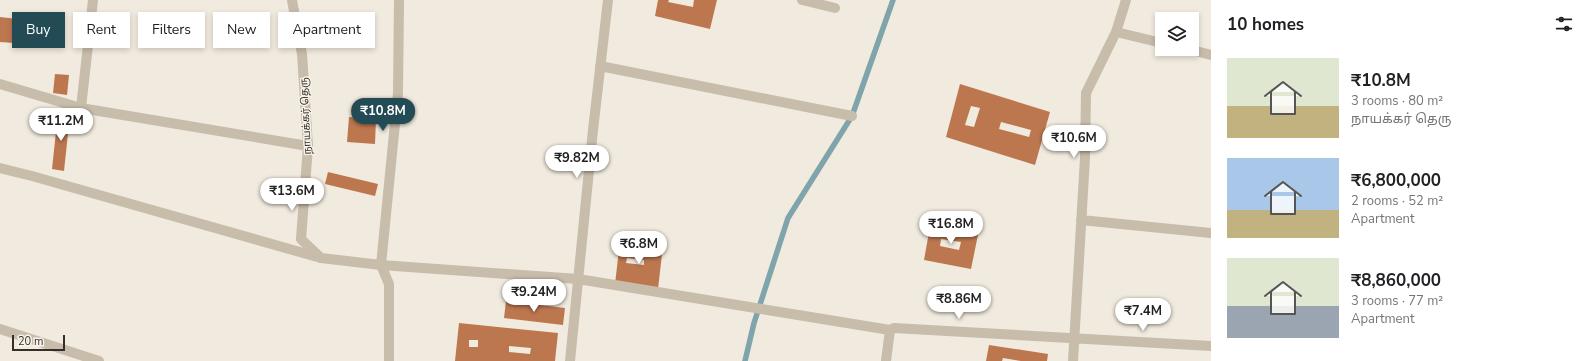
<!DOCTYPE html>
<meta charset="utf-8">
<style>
body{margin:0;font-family:"Nunito Sans","Noto Sans Tamil",sans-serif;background:#f2f2f2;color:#202124;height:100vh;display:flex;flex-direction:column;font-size:15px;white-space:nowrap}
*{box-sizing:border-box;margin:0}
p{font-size:13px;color:#757577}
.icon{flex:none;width:22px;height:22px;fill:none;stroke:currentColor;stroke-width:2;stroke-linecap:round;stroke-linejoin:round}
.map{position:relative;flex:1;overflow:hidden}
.panel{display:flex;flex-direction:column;background:#fff;width:380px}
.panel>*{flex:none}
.guide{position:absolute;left:12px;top:12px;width:380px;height:36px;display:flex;gap:8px}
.fabs{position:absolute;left:1155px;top:12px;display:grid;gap:8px}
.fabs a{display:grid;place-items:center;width:44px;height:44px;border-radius:0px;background:#fff;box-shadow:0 2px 6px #0003;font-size:20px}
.scale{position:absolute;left:12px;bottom:10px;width:53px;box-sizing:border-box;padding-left:4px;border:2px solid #362f29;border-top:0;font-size:11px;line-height:14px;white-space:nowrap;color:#362f29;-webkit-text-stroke:3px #f8f4ea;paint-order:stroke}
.price{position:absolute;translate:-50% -34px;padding:0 9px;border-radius:14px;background:#fff;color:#222;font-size:13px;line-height:26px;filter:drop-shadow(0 1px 2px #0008)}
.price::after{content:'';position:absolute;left:50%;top:24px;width:12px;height:9px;margin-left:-6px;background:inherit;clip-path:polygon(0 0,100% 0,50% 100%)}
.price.active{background:#224b55;color:#fff}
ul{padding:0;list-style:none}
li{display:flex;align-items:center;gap:12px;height:100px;padding:0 16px}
li span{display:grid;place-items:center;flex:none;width:112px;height:80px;border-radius:0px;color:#555}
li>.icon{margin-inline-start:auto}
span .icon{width:48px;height:48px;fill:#fffc;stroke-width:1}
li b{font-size:17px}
h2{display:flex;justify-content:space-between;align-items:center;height:48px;padding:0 16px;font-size:17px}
.chip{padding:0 14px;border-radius:0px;background:#fff;box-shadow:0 2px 6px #0003;font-size:14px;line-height:36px}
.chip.active{background:#224b55;color:#fff}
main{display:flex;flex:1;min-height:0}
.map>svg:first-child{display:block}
</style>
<main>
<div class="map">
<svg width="1211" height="361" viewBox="0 0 1211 361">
<rect width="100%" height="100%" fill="#f1eade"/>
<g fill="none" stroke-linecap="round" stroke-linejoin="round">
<path stroke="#7fa4ac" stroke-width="5.5" d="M745,361L754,323L788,218L852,116L893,0"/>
</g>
<path fill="#bd774f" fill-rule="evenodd" d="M658,0H669L668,2L693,7L694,0H717L710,29L655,16Z
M0,17L17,19L14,43L0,42Z
M55,74L69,75L67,95L53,93Z
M960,84L1050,112L1035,165L946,137ZM971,106L980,108L974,127L965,125ZM1001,122L1031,130L1029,137L999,129Z
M58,113L70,115L64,171L52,169Z
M349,117L376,119L375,144L347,142Z
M328,172L378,184L375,196L325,184Z
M931,221L979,230L971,269L924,260ZM941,239L961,242L959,250L940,246Z
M620,241L663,246L658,289L615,284ZM627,258L644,260V265L626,263Z
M506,301L565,308L563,325L504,318Z
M459,323L558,333L555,361H455ZM469,340H478V347H469ZM509,346L531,348L530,354L509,352Z
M989,345L1048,354L1047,361H1021L1003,358L1002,361H986Z"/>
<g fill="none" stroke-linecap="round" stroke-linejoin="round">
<path stroke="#c8bcaa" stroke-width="10" d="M399,0L398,93L381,265L578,279L890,330
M802,0L835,8
M1116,32L1126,0
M1188,49L1211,55
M600,66L852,116
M0,84L81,108L308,146
M81,108L93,0
M0,168L32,176L321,258
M1081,220L1211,233
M0,329L99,361
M570,361L593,130L608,0
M886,361L890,330L894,328L1211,346
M1073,361L1085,158L1086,93L1116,32L1162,43"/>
<path stroke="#c8bcaa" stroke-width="10" d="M292,0L302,54L308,146L301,239L321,258L381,265L389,284V361"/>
</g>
<g text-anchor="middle" stroke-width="3" stroke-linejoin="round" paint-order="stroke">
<g font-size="10" fill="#362f29" stroke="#f8f4ea">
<text transform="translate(305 116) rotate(-93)" y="4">நாயக்கர் தெரு</text>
</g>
</g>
</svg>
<div class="fabs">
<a><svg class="icon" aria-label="layers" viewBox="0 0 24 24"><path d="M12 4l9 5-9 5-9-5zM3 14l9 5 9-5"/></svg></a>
</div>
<div class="scale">20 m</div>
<b class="price active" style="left:383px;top:132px">₹10.8M</b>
<b class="price" style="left:61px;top:142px">₹11.2M</b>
<b class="price" style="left:1074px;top:159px">₹10.6M</b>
<b class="price" style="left:577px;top:179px">₹9.82M</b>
<b class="price" style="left:292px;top:212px">₹13.6M</b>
<b class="price" style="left:951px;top:245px">₹16.8M</b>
<b class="price" style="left:639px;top:265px">₹6.8M</b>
<b class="price" style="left:534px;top:313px">₹9.24M</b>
<b class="price" style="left:959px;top:320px">₹8.86M</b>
<b class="price" style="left:1143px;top:332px">₹7.4M</b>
<div class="guide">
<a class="chip active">Buy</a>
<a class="chip">Rent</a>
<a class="chip">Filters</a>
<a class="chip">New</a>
<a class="chip">Apartment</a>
</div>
</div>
<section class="panel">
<h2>10 homes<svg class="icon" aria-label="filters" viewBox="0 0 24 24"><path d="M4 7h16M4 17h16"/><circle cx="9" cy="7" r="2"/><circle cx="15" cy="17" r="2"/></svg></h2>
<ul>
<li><span style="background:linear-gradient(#dfe7d0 60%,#c2b280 0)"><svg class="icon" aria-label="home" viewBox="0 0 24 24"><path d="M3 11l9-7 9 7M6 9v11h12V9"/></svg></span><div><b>₹10.8M</b><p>3 rooms · 80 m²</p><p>நாயக்கர் தெரு</p></div></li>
<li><span style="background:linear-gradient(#a9c7e8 65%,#c2b280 0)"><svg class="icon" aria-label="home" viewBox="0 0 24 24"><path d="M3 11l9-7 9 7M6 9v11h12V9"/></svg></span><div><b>₹6,800,000</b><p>2 rooms · 52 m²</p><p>Apartment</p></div></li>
<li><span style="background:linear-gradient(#dfe7d0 60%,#9aa5b1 0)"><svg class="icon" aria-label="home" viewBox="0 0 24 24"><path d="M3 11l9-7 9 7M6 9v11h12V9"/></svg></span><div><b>₹8,860,000</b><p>3 rooms · 77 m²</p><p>Apartment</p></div></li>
</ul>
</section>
</main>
